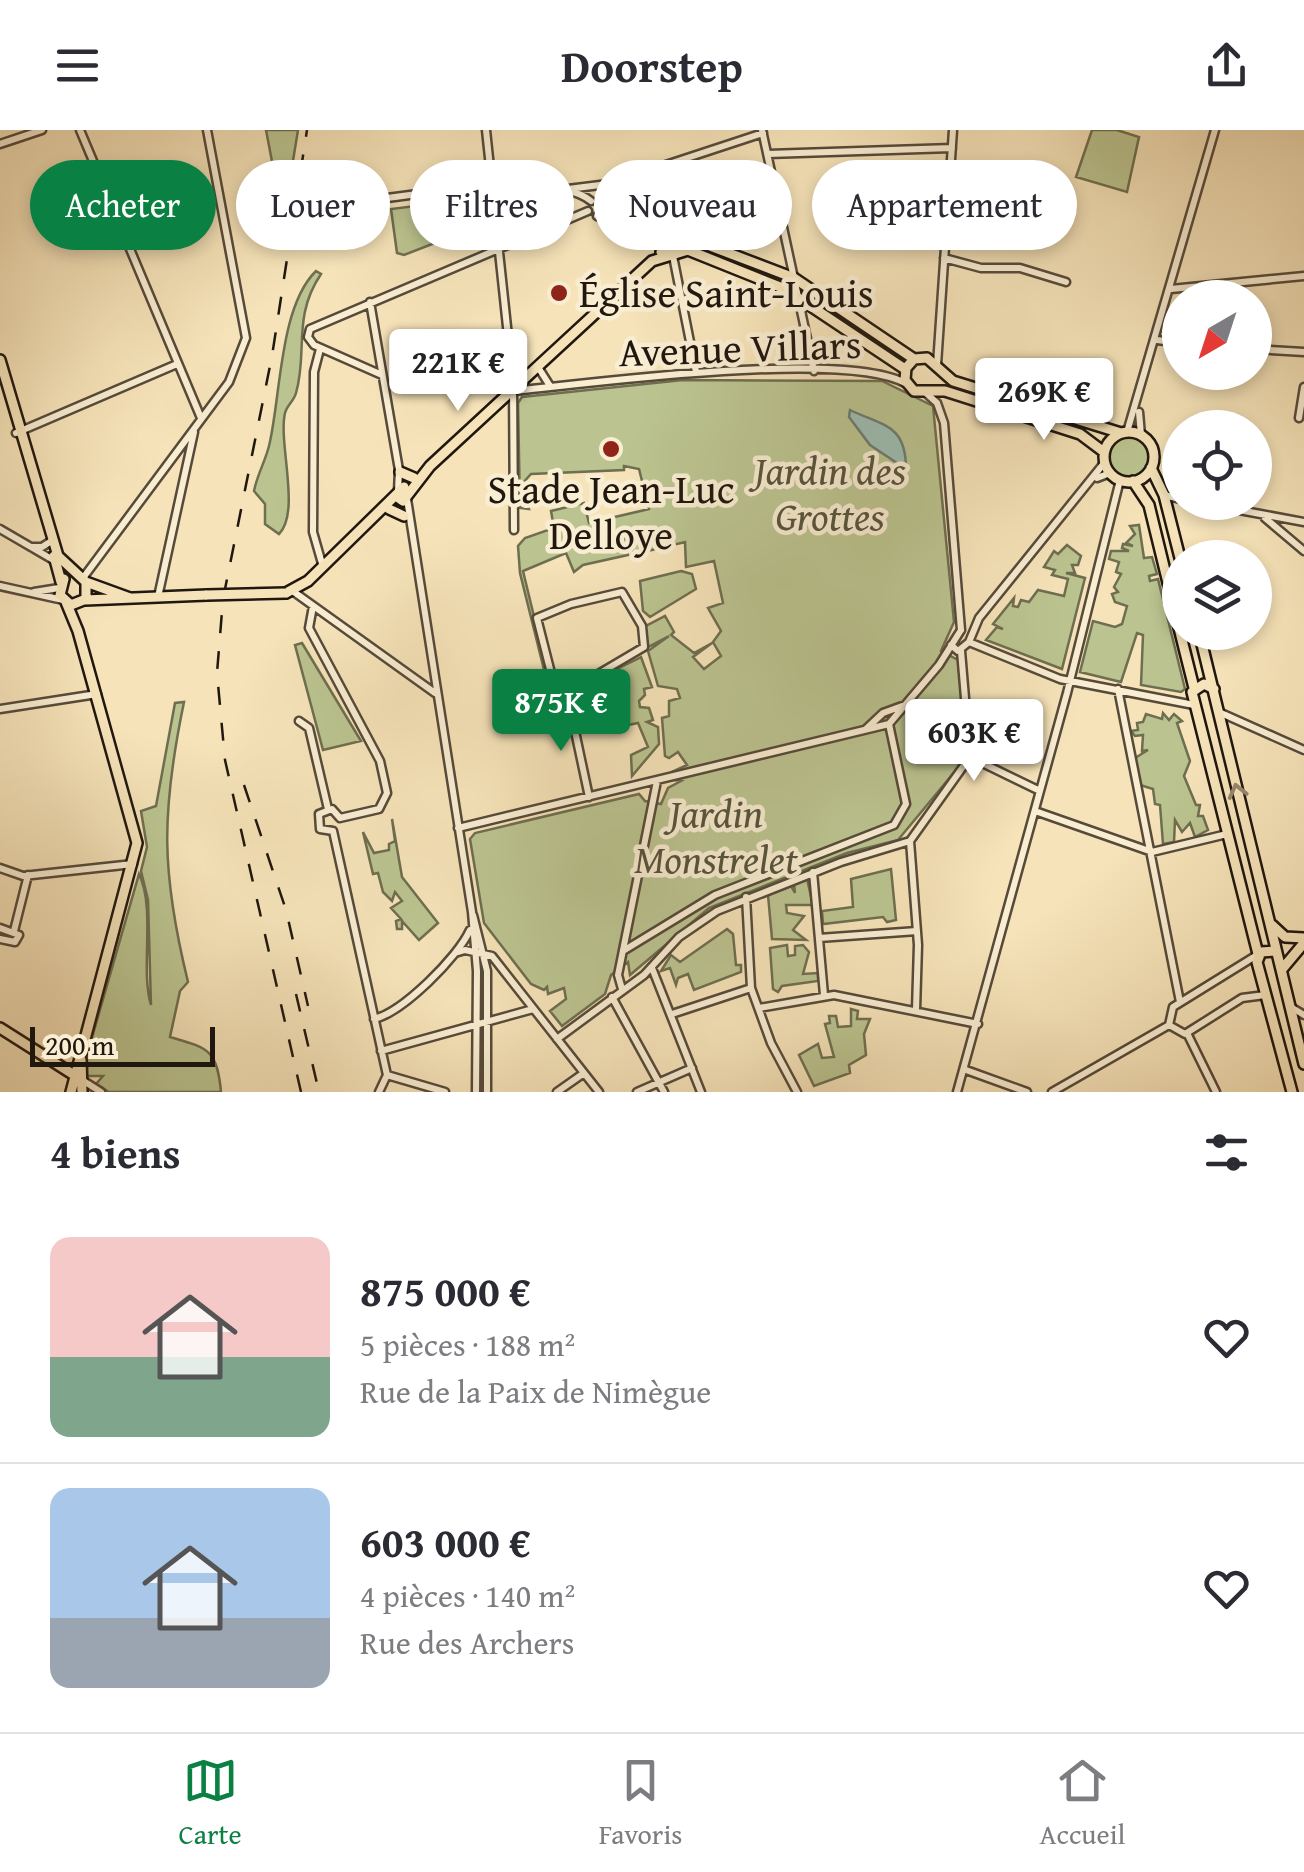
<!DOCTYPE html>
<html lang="fr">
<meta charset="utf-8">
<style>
body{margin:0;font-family:"Gentium Book Plus",serif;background:#f7f7f7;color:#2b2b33;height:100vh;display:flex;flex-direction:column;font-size:38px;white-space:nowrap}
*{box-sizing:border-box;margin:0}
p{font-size:32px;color:#7c7c81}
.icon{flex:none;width:55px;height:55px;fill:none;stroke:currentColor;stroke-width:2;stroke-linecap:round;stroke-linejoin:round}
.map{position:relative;height:962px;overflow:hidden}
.side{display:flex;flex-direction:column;background:#fff;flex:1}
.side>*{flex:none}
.top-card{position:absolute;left:30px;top:30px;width:1245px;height:90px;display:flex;gap:20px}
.needle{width:65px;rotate:219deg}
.controls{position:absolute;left:1162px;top:150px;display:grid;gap:20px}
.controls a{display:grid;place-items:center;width:110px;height:110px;border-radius:50%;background:#fff;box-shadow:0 5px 15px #0003;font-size:50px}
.scale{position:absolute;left:30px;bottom:25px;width:185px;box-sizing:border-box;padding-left:10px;border:5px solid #20170f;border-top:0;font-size:28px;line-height:35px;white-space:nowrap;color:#20170f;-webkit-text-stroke:8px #f9edd2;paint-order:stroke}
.price{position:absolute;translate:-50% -85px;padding:0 22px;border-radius:10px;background:#fff;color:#222;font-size:32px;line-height:65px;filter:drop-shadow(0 2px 5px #0008)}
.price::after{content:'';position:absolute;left:50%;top:60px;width:30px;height:22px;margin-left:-15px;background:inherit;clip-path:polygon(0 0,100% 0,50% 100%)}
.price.active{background:#0b8043;color:#fff}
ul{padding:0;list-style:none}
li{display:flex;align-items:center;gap:30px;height:250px;padding:0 50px}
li+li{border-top:2px solid #e1e1e2}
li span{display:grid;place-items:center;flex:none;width:280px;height:200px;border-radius:20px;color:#555}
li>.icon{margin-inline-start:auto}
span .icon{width:120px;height:120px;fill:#fffc;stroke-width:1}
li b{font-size:42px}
h2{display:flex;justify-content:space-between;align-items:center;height:120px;padding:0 50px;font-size:42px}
.chip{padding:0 35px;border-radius:45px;background:#fff;box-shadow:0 5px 15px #0003;font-size:35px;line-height:90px}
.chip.active{background:#0b8043;color:#fff}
header{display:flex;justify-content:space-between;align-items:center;height:130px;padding:0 50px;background:#fff;font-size:45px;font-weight:700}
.tabs{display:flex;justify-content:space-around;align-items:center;height:140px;border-top:2px solid #e1e1e2;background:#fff;font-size:28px;color:#7c7c81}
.tabs a{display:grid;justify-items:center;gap:5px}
.tabs .active{color:#0b8043}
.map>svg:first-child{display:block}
</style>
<header><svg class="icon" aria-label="menu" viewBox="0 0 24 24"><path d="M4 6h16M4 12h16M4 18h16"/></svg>Doorstep<svg class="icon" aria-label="share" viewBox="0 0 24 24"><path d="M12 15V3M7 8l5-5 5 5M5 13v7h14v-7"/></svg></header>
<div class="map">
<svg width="1304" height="962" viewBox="0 0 1304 962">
<rect width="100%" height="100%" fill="#f6e3b9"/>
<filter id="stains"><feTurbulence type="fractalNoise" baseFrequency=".002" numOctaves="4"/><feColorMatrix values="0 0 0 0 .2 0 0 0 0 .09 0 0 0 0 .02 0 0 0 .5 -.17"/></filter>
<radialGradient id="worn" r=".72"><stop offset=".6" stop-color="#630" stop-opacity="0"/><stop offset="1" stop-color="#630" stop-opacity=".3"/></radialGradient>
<path fill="#bbc490" stroke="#6e6e50" stroke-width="2.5" d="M266,0H298L292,37L274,42Z
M1092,0H1117L1139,7L1127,62L1076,47Z
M464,70L466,101L404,125L397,123L391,79Z
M316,141L321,144C292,187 308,222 296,263C294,271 287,275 285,283C278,313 301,382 279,404L265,394V374L254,361C257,345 265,332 269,316C281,267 279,177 316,141Z
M683,250L882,251L933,276L954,492L941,521L960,531L966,622L961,634L898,710L847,723L709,778L630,845L628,832L611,845L605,864L562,896L550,881L566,869L564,858L548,864L547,857L544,860L531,854L484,793L470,709L475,703L639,664L645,671L661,674L668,658L681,651L674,650L685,642H672L687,635L678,622L669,628L665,626L662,588L669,586V571L680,568L677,559L658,556L648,521L669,506L648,517L644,497L665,486L674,502L671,505L694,523L712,513L693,527L704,539L721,526L713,512L721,501L708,478L723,473L714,431L686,437L685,412L635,424L625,407L628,425L583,435L574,442L566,423L523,441L546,536L565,579L571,605L559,606L545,592V575L552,572L520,443L518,416L525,408L554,398L551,381L584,373L589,393L649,379L639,339L624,336V340L531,344L522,354L529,379L520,378L518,273L522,267Z
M1109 327a20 20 0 1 1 40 0a20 20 0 1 1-40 0Z
M1139,395L1144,428L1152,427L1157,444L1149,446L1150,451L1158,449L1185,559L1181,562L1141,555L1143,505L1137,503L1121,552L1080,542L1093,491L1115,497L1122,494L1127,476L1115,472L1112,464L1118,462L1114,457L1121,444L1116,442L1119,432L1109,429L1111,421H1129L1122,418L1123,414L1133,416L1126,413L1135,404L1130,396Z
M1067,415L1081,426L1078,435H1072L1075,443H1066L1085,448L1062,539L986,510L997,497L1003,499L993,494L1014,468L1013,476L1018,477L1021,470L1029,472L1038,460L1064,466L1068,449L1052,445L1055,440L1044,437L1054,421L1058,424Z
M681,441L692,444L696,459L650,487L643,481L640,451Z
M302,513L361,611L323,620L295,515Z
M641,527L652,557L644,559L645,565L639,571L640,577L649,578L653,590L647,592L658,597L659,614L632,646L631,625L648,617L638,593L603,600L597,587L577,592C569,552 611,544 641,527Z
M184,572C161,683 161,742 188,852L180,861L170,907C207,918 217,918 221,962H109L96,954L103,946H87V925L139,744C156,779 140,839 151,875L148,770L141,741L147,717L141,681L156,676L175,573Z
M1163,583L1169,590L1174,584L1182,591L1177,593L1190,631L1184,646L1196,675H1200L1198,686H1203L1208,700L1195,707L1190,693L1182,702L1175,690L1174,712L1163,714L1160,675L1155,674L1153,659L1140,655L1135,628L1148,620L1142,621L1143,605L1135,606L1131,601L1138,600L1137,593L1143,592L1146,584L1162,589Z
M392,689L402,747L438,793L419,810L402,791V799H397L396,791L401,789L391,778L402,771L395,762L392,771L383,762L378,743L373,744L363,702L374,723L389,720V714L395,711Z
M891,739L896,790L887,792L883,787L823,794L822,781L853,777L851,749Z
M807,749L813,775H786L787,783L804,786L793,800L806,810L772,809L768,765L791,756L795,763L794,754Z
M727,799L733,804L736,835H741V842L694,860L688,844L678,848L676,855L670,838L661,841L671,825L680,832Z
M787,815L788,826L795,825V816L803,815L809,822L803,844L818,843V851L782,856L778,862L773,859L770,818Z
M851,879L858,881L857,889H870L864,904L866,925L849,935L850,943L814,956L799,925L818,914L822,928L834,927L825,894L830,893L829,886H836L838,897L851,896Z"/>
<path fill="#9dbeb3" stroke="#6b7b71" stroke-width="2.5" d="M850,280C883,296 906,294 906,339L870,315L849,287Z"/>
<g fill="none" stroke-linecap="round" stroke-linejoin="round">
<g stroke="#564a3a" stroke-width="11">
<path id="minor" d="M80,0L201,288
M486,0L513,253L514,400
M762,0L814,241
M0,14L42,0
M768,24L952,18
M568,59L608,54L763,3
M373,70C422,64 553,40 591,71
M602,73L689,111
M597,86L675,116
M673,126L696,242
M944,128L981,138H1020L1066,152
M1171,159L1304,146
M370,172L399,340L398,361
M1157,210L1180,213
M320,219L314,242L313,402L323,437
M1255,219L1304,222
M937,235L953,0
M538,237L550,256
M382,245L314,215L308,207L310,199L588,81
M514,261C590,253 848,219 907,254
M926,263L937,273L944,293L961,500
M1139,282L1141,305
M1299,288L1304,257
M1127,302L1215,0
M16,303L177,234
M1097,348L1110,343
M1164,365L1180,369
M407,369L472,782L477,841L476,962
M1196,372L1304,392
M1265,388L1304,421
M0,399L55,431
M31,417H42L53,410
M83,448L229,252L246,208L207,0
M0,456L63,470
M34,462L59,458
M294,462L435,563
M158,467L194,302
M313,476L309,498L380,631L387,663L379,679L340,688
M969,512L1060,549L1194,575
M951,515L958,521L969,512L979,488L1105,332
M1118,559L1180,872
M569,573L578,556L644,517L642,496L622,462L571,474L537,488L552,547L569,573L589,667
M0,579L97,564
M1221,583L1304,620
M299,591L309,598L328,679
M889,594L939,535L961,500
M866,599L883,583L905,575
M970,627L1040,661
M1035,681L1152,722L1227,704
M458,698L889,594
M333,701L387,945L379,962
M333,701L320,699L319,684L332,679L340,688
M0,738L23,746L133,734
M813,742L824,865
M746,767L751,858L771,913L797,962
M473,785L487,841V962
M0,798L19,805L15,812L0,809
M14,801L28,745
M819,808L917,801
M623,821L715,765L894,695L906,674L889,594
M455,823L465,820L492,826L599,962
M652,838L701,962
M622,859L618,845L657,651
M612,867L664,962
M1289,876L1304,885
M759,878L834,865L978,894
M916,880L918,815L910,711L970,627L961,521
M672,884L751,858
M374,889C403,882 458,827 470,800
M1169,895L1173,877L1257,825
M1169,895L1185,904L1242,868L1265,865
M1187,903L1216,962
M557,909L644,845L679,807L717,781L841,732L910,711
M381,921L533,879
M966,940L1027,962
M387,945L445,962
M82,950L101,962
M557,962L584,943
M637,962L692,938
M957,962L1067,563L1120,350
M1052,962L1169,895"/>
</g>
<g stroke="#20170f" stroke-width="14">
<path id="major" d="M661,122L697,111L794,148L914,229
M0,230L58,426L86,452L130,468
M1104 327a25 25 0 1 1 50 0a25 25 0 1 1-50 0Z
M1104,322L1080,304L945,261H914L905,250L906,238L914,229L927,228L953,251L1121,303
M1151,338L1164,365L1180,428
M400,342L414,348
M1133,351L1149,375L1180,502
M396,366L403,371L430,336L652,131L688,120L785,159L905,239
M389,379L404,386
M54,426L61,452
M64,449L60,465L71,475L86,469V452
M286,463L308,451L404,357
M85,470L207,465
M66,472L78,501L137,713L71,962
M1180,502L1194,558
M1199,502L1304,934
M1214,559L1204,554L1192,562L1258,824
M1272,795L1285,807L1304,808
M1275,821L1261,822L1257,832L1292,962
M1283,838L1304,813
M0,898L82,950
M81,930L82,962"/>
</g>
<use href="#minor" stroke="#f9edd2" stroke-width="6"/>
<use href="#major" stroke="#f6e3b9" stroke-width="9"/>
<path stroke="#20170f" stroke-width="2.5" stroke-dasharray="18 18" stroke-linecap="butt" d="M244,655L286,780L308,876
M296,864L319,962
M301,962L225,630L217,543L223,469L272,226L307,0"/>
<g stroke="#20170f" stroke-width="14" stroke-linecap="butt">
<path id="major-bridge" d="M207,465L286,463"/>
</g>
<use href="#major-bridge" stroke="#f6e3b9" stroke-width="9"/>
</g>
<defs><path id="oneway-chevron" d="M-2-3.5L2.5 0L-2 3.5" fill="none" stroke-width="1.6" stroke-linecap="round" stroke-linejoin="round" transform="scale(2.5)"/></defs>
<use stroke="#96876c" href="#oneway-chevron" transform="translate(1237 661) rotate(-104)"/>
<g fill="#8f2418" stroke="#f9edd2" stroke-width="4">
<circle cx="559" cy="163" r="10"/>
<circle cx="611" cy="319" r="10"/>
</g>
<g text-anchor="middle" stroke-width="9" stroke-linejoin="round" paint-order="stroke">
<g font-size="40" fill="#20170f" stroke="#f9edd2" text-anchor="start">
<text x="579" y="177">Église Saint-Louis</text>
<text x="611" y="373" text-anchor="middle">Stade Jean-Luc<tspan x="611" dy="46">Delloye</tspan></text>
</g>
<g font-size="40" fill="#20170f" stroke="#f9edd2">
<text transform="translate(740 218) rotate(-2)" y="14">Avenue Villars</text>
</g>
<g font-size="40" font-style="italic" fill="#56543c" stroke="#f9edd2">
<text x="830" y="354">Jardin des<tspan x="830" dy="46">Grottes</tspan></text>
<text x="716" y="697">Jardin<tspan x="716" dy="46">Monstrelet</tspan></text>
</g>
</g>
<rect width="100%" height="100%" filter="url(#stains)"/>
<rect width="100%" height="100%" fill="url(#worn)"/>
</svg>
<div class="controls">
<a><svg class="needle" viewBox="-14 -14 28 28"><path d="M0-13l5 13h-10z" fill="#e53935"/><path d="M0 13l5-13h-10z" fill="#7c7c81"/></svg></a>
<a><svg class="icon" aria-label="locate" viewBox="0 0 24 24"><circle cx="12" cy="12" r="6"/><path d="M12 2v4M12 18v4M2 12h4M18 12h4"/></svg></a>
<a><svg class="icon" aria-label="layers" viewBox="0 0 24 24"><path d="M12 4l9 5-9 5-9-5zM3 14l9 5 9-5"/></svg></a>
</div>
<div class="scale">200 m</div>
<b class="price" style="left:458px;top:284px">221K €</b>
<b class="price" style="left:1044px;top:313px">269K €</b>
<b class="price active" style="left:561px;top:624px">875K €</b>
<b class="price" style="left:974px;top:654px">603K €</b>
<div class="top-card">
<a class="chip active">Acheter</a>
<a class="chip">Louer</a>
<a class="chip">Filtres</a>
<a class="chip">Nouveau</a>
<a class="chip">Appartement</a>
</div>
</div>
<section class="side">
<h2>4 biens<svg class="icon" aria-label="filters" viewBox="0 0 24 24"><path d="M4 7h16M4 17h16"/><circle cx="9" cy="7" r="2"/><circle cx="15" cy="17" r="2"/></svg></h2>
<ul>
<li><span style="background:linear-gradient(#f6c9c9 60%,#7fa58c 0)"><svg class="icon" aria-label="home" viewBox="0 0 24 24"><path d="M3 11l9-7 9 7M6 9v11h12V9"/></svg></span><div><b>875 000 €</b><p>5 pièces · 188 m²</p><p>Rue de la Paix de Nimègue</p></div><svg class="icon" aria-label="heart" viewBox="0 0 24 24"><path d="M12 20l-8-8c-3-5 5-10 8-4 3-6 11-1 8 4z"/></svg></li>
<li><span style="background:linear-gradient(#a9c7e8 65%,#9aa5b1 0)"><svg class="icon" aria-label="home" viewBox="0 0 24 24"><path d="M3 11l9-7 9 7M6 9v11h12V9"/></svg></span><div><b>603 000 €</b><p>4 pièces · 140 m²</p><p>Rue des Archers</p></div><svg class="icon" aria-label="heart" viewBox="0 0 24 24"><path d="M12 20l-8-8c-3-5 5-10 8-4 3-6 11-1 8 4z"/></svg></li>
</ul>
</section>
<nav class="tabs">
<a class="active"><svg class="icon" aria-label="map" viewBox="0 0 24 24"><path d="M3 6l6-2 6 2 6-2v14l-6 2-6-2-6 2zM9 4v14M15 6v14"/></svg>Carte</a>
<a><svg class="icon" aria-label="saved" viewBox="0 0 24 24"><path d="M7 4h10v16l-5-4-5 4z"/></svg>Favoris</a>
<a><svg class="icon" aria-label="home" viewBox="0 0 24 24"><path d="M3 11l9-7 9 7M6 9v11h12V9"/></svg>Accueil</a>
</nav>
